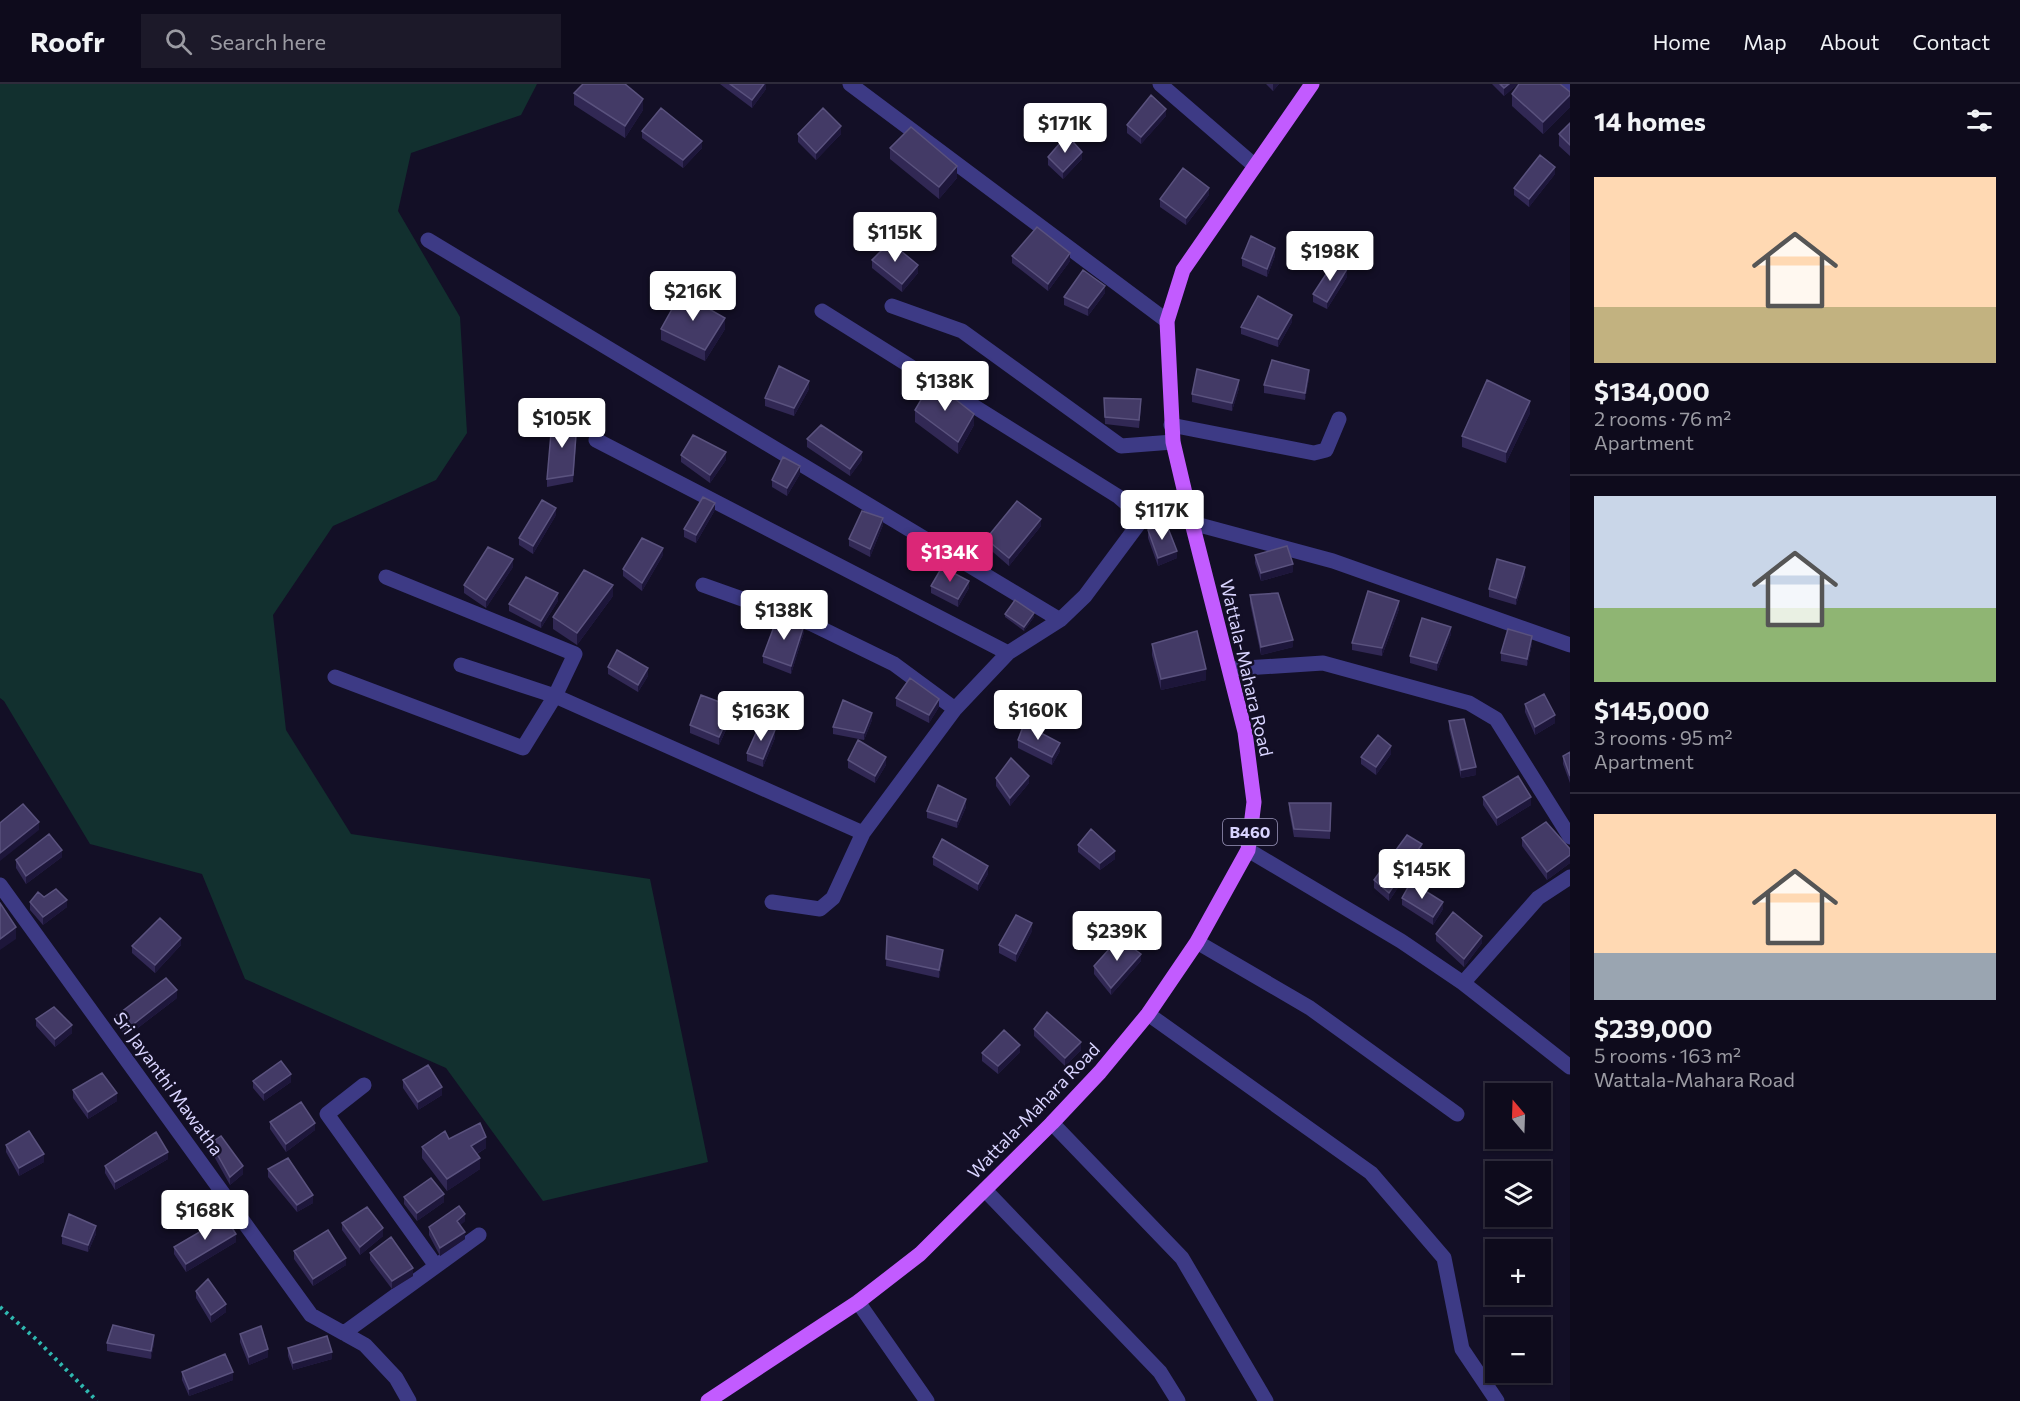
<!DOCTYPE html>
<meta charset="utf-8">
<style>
body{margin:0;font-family:Commissioner,sans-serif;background:#1c1929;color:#f1f3f6;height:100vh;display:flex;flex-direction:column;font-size:22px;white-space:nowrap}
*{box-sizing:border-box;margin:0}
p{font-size:20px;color:#9b9ba3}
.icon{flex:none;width:33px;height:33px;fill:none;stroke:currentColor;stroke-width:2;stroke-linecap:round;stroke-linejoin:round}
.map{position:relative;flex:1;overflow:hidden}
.sheet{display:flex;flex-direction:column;background:#0e0b1c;width:450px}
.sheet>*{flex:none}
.needle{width:39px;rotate:341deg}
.buttons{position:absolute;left:1485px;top:999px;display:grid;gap:12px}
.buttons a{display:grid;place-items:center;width:66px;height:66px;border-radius:0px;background:#0e0b1c;box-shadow:0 2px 4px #0004,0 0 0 2px #2e2b3b;font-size:30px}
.price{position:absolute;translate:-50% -51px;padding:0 14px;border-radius:6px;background:#fff;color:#222;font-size:20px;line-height:39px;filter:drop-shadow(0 2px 3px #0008)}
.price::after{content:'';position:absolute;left:50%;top:36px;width:18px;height:14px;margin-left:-9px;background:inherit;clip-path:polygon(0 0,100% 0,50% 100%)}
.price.selected{background:#db2777;color:#fff}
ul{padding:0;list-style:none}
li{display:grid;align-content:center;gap:12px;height:318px;padding:0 24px}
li+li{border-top:2px solid #2e2b3b}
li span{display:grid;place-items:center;height:186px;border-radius:0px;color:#555}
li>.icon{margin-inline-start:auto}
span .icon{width:108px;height:108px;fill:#fffc;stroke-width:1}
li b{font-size:26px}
h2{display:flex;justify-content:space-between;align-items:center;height:72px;padding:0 24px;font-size:26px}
header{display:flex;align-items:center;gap:36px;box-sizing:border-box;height:84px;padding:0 30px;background:#0e0b1c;border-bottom:2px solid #2e2b3b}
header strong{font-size:28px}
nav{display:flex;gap:33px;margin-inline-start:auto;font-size:21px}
.search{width:420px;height:54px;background:#1c1929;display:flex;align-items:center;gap:15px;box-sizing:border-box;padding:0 21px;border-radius:0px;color:#9b9ba3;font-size:22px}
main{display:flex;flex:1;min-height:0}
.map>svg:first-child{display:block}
</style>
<header>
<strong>Roofr</strong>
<div class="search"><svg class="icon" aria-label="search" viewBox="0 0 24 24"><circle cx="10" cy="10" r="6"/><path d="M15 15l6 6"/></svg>Search here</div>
<nav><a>Home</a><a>Map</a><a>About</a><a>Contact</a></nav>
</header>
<main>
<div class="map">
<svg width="1570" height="1317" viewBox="0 0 1570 1317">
<rect width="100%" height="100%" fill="#130f26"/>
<path fill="#12302f" d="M0,0H537L521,31L411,69L398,127L460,233L467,349L436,396L333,442L273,531L286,646L351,750L650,795L708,1078L543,1117L446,984L245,895L202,790L90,760L4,617L0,614Z"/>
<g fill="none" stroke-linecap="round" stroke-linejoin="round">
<path stroke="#2fb8b0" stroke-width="4" stroke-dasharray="3 4.5" stroke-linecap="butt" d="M0,1223L36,1255L97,1317"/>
<path stroke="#3d3a85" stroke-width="15" d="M850,0L1167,237
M1160,0L1255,82
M1561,0L1570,8
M428,156L1060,536
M892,222L962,247L1121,362L1173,358
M822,227L1119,413L1143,434
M1171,341L1314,369L1326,366L1339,335
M596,356L1008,569
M1192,439L1333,477L1570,561
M703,501L812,540L894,580L955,625
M461,581L555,612L863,749
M1230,585L1323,579L1469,619L1496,635L1570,753
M335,593L523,664L555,612L575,570L386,493
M1248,766L1401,857L1463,899L1570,983
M0,801L311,1231L365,1261L396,1294L409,1317
M772,818L820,825L833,814L863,749L955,625L1008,569L1060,536L1085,512L1143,434L1186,414
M1197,858L1310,924L1457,1030
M1463,899L1538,814L1570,793
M1148,930L1371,1089L1444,1174L1462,1265L1497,1317
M364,1001L327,1030L436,1182
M1052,1039L1182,1174L1266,1317
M985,1106L1160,1288L1178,1317
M858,1218L927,1317
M344,1249L479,1151"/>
<path stroke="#c25bff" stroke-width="15" d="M708,1317L858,1218L920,1170L1052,1039L1100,988L1148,930L1197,858L1248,766L1254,718L1245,648L1192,439L1173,358L1167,237L1183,186L1312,0"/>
</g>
<path fill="#312854" d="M720,0H766V5L752,24Z
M1266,0H1279L1273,7Z
M1492,0H1518L1504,12Z
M1570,8V23L1543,50L1512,22V10Z
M574,9L643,26L625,54L574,21Z
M1166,32L1141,60L1127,49V41Z
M1570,39V72L1559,62V50Z
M642,47L702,64L683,84L642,54Z
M798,50H841L816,76L798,58Z
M890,64L957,94L939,115L890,75Z
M1048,73L1082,75L1063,95L1048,81Z
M1555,90L1529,123L1514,111V104Z
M1209,111L1186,141L1160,123V115Z
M1012,172L1070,177L1048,207L1012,179Z
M1275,172L1267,193L1242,182V174Z
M872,176L918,189L902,208L872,184Z
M1347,193L1327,225L1313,218V210Z
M1105,209L1088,232L1064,221V213Z
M1292,238L1278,263L1241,250V243Z
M661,245H725L705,277L661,256Z
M1309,294L1305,316L1264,309V301Z
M1239,304L1232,327L1192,318V310Z
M809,305L794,332L765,322V314Z
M1104,314L1141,322L1139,344L1105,340Z
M915,326L974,341L958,370L915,338Z
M1530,329L1506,379L1462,363V352Z
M577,345L573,398L547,403V395Z
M807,355L862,376L850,392L807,363Z
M681,371L726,376L710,399L681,378Z
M800,390L787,412L772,403V396Z
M715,426L696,459L684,453V445Z
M556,431L533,470L519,461V454Z
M883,441L870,473L849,462V455Z
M1041,442L1009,482L986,462V455Z
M1148,446L1177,474L1158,482L1148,454Z
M663,471L642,507L623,492V485Z
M1255,471L1293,488L1261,497L1255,479Z
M513,483L486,524L464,509V501Z
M1525,491L1516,521L1489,513V505Z
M931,502L969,504L958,523L931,509Z
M1250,511L1293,563L1261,571L1250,519Z
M613,512L577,561L553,545V533Z
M558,517L541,544L509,527V520Z
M1399,525L1382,572L1352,566V559Z
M1005,530L1034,533L1024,547L1005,533Z
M804,548L791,590L763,579V572Z
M1451,550L1437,587L1410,579V572Z
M1152,560L1206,596L1161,606L1152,571Z
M1532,560L1527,582L1501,577V569Z
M608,583L648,592L638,608L608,590Z
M896,614L939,623L929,639L896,622Z
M1525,620L1555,639L1535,651L1525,628Z
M733,631L719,661L690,649V641Z
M872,636L864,656L833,650V643Z
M1449,637L1476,691L1461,694L1449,645Z
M775,654L763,683L747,677V669Z
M1018,656L1060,667L1052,681L1018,664Z
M1570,668V699L1563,680V672Z
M1391,670L1376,691L1361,680V673Z
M848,676L886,681L875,699L848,684Z
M996,694L1029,699L1010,722L996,702Z
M1483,713L1531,721L1497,742L1483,721Z
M1289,719H1331L1330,755L1294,753L1289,727Z
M966,723L957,744L927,734V727Z
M1522,754L1570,765V779L1547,796L1522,762Z
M1078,761L1115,775L1100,786L1078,768Z
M1422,768L1389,817L1374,804V796Z
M62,773L26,800L16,784V776Z
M933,773L988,790L978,807L933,781Z
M1402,814L1443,825L1433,841L1402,821Z
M30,818L67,823L43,841L30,826Z
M1032,847L1016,878L999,869V861Z
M1436,850L1482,859L1464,883L1436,857Z
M887,852L943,874L939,894L886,882Z
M181,861L155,889L132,869V862Z
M1141,877L1111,911L1094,890V882Z
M177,914L126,953L116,940V932Z
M36,935L72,949L55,963L36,942Z
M1034,945L1081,966L1065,982L1034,952Z
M1020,968L998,990L982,977V969Z
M403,996L442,1011L418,1026L403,1004Z
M253,997L291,998L264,1017L253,1004Z
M73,1006L117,1017L88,1035L73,1014Z
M270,1038L315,1046L286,1068L270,1045Z
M449,1055L486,1064L477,1070L480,1085L447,1107L422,1074V1063Z
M211,1059L243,1090L230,1101L211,1067Z
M6,1061L44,1078L19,1092L6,1068Z
M168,1075L115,1106L105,1089V1082Z
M268,1085L313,1119L297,1128L268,1093Z
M404,1113L444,1118L417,1137L404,1120Z
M465,1137L460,1141L465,1155L440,1172L429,1151V1143Z
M342,1139L383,1152L360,1171L342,1146Z
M96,1150L88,1168L62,1160V1152Z
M236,1158L186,1188L174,1170V1163Z
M294,1167L346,1181L313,1202L294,1175Z
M370,1169L413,1192L392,1205L370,1176Z
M196,1207L226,1228L211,1239L196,1214Z
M240,1250L268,1273L249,1281L240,1258Z
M107,1259H154L151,1275L107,1267Z
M288,1264L332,1275L293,1286L288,1272Z
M182,1288L233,1296L189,1312L182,1296Z"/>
<path fill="#1d163a" d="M764,0H766V5L752,24V16Z
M1273,0H1279L1273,7Z
M1509,0H1518L1504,12V4Z
M1570,11V23L1543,50V38Z
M643,15V26L625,54V42Z
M1166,25V32L1141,60V53Z
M841,42V50L816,76V69Z
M702,57V64L683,84V76Z
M1082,68V75L1063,95V88Z
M957,82V94L939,115V103Z
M1555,83V90L1529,123V115Z
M1209,104V111L1186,141V134Z
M1275,164V172L1267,193V185Z
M1070,169V177L1048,207V200Z
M918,181V189L902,208V200Z
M1347,185V193L1327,225V218Z
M1105,202V209L1088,232V224Z
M1292,231V238L1278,263V255Z
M725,234V245L705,277V266Z
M1309,286V294L1305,316V309Z
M1239,296V304L1232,327V319Z
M809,297V305L794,332V324Z
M1530,317V329L1506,379V368Z
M974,330V341L958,370V358Z
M726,368V376L710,399V391Z
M862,368V376L850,392V385Z
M800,382V390L787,412V404Z
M715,419V426L696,459V451Z
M556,424V431L533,470V462Z
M883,434V441L870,473V465Z
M1041,435V442L1009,482V474Z
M663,464V471L642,507V499Z
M1177,467V474L1158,482V474Z
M513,475V483L486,524V516Z
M1293,480V488L1261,497V489Z
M1525,483V491L1516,521V514Z
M969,497V504L958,523V515Z
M613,501V512L577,561V549Z
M558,509V517L541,544V537Z
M1399,517V525L1382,572V564Z
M1034,529V533L1024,547V543Z
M804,541V548L791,590V582Z
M1451,543V550L1437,587V579Z
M1532,552V560L1527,582V575Z
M1293,556V563L1261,571V563Z
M648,584V592L638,608V601Z
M1206,585V596L1161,606V595Z
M939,615V623L929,639V631Z
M733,623V631L719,661V653Z
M872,629V636L864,656V649Z
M1555,631V639L1535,651V643Z
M775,646V654L763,683V675Z
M1060,659V667L1052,681V673Z
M1391,662V670L1376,691V683Z
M886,673V681L875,699V692Z
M1476,683V691L1461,694V686Z
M1029,692V699L1010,722V714Z
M1531,713V721L1497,742V734Z
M966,715V723L957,744V737Z
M39,738V746L0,777V769Z
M1422,760V768L1389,817V809Z
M62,766V773L26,800V792Z
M1115,767V775L1100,786V779Z
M1570,771V779L1547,796V788Z
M988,782V790L978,807V800Z
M67,816V823L43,841V833Z
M1443,818V825L1433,841V833Z
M1032,839V847L1016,878V870Z
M16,843V855L0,866V855Z
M1482,852V859L1464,883V875Z
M181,854V861L155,889V881Z
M943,866V874L939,894V886Z
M1141,870V877L1111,911V904Z
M177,906V914L126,953V946Z
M72,941V949L55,963V955Z
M1081,958V966L1065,982V974Z
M1020,961V968L998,990V982Z
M291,990V998L264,1017V1009Z
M442,1003V1011L418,1026V1018Z
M117,1009V1017L88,1035V1028Z
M315,1039V1046L286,1068V1060Z
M486,1053V1064L471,1073V1062Z
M168,1068V1075L115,1106V1098Z
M44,1070V1078L19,1092V1084Z
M480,1074V1085L447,1107V1095Z
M243,1082V1090L230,1101V1093Z
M444,1110V1118L417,1137V1129Z
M313,1111V1119L297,1128V1121Z
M465,1130V1137L457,1144V1137Z
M96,1142V1150L88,1168V1161Z
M383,1144V1152L360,1171V1163Z
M465,1148V1155L440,1172V1164Z
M236,1150V1158L186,1188V1180Z
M346,1174V1181L313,1202V1195Z
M413,1184V1192L392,1205V1197Z
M226,1220V1228L211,1239V1231Z
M154,1251V1259L151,1275V1267Z
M268,1265V1273L249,1281V1273Z
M332,1268V1275L293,1286V1279Z
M233,1288V1296L189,1312V1305Z"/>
<path fill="#433a66" stroke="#5a527e" stroke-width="1.5" d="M583,0H625L643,15L625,42L574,9Z
M730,0H764L752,16Z
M1500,0H1509L1504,4Z
M1519,0H1560L1570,8V11L1543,38L1512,10Z
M1151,11L1166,25L1141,53L1127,41Z
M661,24L702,57L683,76L642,47Z
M823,24L841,42L816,69L798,50Z
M1570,39V61L1559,50Z
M911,43L957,82L939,103L890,64Z
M1067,51L1082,68L1063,88L1048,73Z
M1540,71L1555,83L1529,115L1514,104Z
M1183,84L1209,104L1186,134L1160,115Z
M1037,143L1070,169L1048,200L1012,172Z
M1251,152L1275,164L1267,185L1242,174Z
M890,158L918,181L902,200L872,176Z
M1334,178L1347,185L1327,218L1313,210Z
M1083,186L1105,202L1088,224L1064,213Z
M681,209L725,234L705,266L661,245Z
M1258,212L1292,231L1278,255L1241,243Z
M1272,276L1309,286L1305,309L1264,301Z
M779,282L809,297L794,324L765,314Z
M1197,285L1239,296L1232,319L1192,310Z
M1487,296L1530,317L1506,368L1462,352Z
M932,297L974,330L958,358L915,326Z
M1104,314L1141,315L1139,336L1105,333Z
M577,337L573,391L547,395L552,338Z
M821,341L862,368L850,385L807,355Z
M693,351L726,368L710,391L681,371Z
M783,373L800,382L787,404L772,396Z
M703,413L715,419L696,451L684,445Z
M542,416L556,424L533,462L519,454Z
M1017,417L1041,435L1009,474L986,455Z
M862,427L883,434L870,465L849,455Z
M1166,439L1177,467L1158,474L1148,446Z
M642,454L663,464L642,499L623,485Z
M1287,462L1293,480L1261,489L1255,471Z
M488,463L513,475L486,516L464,501Z
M1497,475L1525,483L1516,514L1489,505Z
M942,483L969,497L958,515L931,502Z
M584,486L613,501L577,549L553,533Z
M526,493L558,509L541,537L509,520Z
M1368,507L1399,517L1382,564L1352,559Z
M1278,509L1293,556L1261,563L1250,511Z
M1015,516L1034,529L1024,543L1005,530Z
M778,532L804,541L791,582L763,572Z
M1422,534L1451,543L1437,579L1410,572Z
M1508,545L1532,552L1527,575L1501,569Z
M1197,547L1206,585L1161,595L1152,560Z
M617,566L648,584L638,601L608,583Z
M910,594L939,615L929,631L896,614Z
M1544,610L1555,631L1535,643L1525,620Z
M701,611L733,623L719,653L690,641Z
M843,616L872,629L864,649L833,643Z
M1464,635L1476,683L1461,686L1449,637Z
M760,640L775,646L763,675L747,669Z
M1024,640L1060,659L1052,673L1018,656Z
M1378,651L1391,662L1376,683L1361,673Z
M858,656L886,673L875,692L848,676Z
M1570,668V692L1563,672Z
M1011,674L1029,692L1010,714L996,694Z
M1518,692L1531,713L1497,734L1483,713Z
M938,701L966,715L957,737L927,727Z
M1289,719H1331L1330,747L1294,745Z
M23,720L39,738L0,769V739Z
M1546,738L1570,765V771L1547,788L1522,754Z
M1091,745L1115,767L1100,779L1078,761Z
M49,750L62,766L26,792L16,776Z
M1407,751L1422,760L1389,809L1374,796Z
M942,755L988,782L978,800L933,773Z
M1411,798L1443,818L1433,833L1402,814Z
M56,805L67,816L43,833L30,818L38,808L44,813Z
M0,819L16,843L0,855Z
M1453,828L1482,852L1464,875L1436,850Z
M1016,831L1032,839L1016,870L999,861Z
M160,834L181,854L155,881L132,862Z
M887,852L943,866L939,886L886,875Z
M1119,854L1141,870L1111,904L1094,882Z
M166,894L177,906L126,946L116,932Z
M54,923L72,941L55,955L36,935Z
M1047,928L1081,958L1065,974L1034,945Z
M1004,946L1020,961L998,982L982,969Z
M281,977L291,990L264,1009L253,997Z
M428,981L442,1003L418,1018L403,996Z
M102,989L117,1009L88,1028L73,1006Z
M301,1018L315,1039L286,1060L270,1038Z
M480,1039L486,1053L471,1062L480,1074L447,1095L422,1063L445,1047L449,1055Z
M29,1047L44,1070L19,1084L6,1061Z
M156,1048L168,1068L115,1098L105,1082Z
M221,1052L243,1082L230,1093L211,1059Z
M288,1074L313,1111L297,1121L268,1085Z
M431,1094L444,1110L417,1129L404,1113Z
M459,1122L465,1130L457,1137L465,1148L440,1164L429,1143Z
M367,1123L383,1144L360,1163L342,1139Z
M69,1130L96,1142L88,1161L62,1152Z
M225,1133L236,1150L186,1180L174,1163Z
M328,1146L346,1174L313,1195L294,1167Z
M391,1153L413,1184L392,1197L370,1169Z
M208,1195L226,1220L211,1231L196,1207Z
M113,1241L154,1251L151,1267L107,1259Z
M261,1242L268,1265L249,1273L240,1250Z
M327,1252L332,1268L293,1279L288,1264Z
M225,1270L233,1288L189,1305L182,1288Z"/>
<g text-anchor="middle" stroke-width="5" stroke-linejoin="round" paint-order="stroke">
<rect fill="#130f26" stroke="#9e99be" stroke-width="1.5" x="1223" y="735" width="54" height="26" rx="4.5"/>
<g font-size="16" font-weight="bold" fill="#d9d4ff">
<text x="1250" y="754">B460</text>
</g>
<g font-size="18" fill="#d9d4ff" stroke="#130f26">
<text transform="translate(1246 584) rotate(77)" y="6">Wattala-Mahara Road</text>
<text transform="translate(168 1000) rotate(54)" y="6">Sri Jayanthi Mawatha</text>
<text transform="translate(1034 1027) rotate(-46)" y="6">Wattala-Mahara Road</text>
</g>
</g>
</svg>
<div class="buttons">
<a><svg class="needle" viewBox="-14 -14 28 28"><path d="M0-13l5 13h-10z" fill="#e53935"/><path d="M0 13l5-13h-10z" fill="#9b9ba3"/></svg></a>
<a><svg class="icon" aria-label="layers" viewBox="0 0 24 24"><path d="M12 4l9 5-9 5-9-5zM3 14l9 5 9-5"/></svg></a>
<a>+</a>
<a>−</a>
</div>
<b class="price" style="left:1065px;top:70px">$171K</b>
<b class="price" style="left:895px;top:179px">$115K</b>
<b class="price" style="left:1330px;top:198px">$198K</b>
<b class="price" style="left:693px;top:238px">$216K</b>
<b class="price" style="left:945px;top:328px">$138K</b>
<b class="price" style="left:562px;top:365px">$105K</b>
<b class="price" style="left:1162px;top:457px">$117K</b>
<b class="price selected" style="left:950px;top:499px">$134K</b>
<b class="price" style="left:784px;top:557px">$138K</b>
<b class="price" style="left:1038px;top:657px">$160K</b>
<b class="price" style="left:761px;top:658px">$163K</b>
<b class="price" style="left:1422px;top:816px">$145K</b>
<b class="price" style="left:1117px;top:878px">$239K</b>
<b class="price" style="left:205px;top:1157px">$168K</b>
</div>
<section class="sheet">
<h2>14 homes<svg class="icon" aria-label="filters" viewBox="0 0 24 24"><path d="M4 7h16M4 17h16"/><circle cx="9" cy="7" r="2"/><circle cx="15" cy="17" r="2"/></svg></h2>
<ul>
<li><span style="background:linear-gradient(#ffd9b3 70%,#c2b280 0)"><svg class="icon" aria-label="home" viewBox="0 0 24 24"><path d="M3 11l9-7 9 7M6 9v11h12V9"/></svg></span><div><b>$134,000</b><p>2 rooms · 76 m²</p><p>Apartment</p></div></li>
<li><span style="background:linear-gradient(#c9d6e8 60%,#8fb573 0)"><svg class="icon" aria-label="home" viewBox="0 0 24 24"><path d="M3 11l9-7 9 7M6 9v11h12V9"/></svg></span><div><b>$145,000</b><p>3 rooms · 95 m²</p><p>Apartment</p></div></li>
<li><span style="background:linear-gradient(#ffd9b3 75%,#9aa5b1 0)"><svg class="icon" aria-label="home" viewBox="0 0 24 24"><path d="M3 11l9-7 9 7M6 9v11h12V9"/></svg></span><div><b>$239,000</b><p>5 rooms · 163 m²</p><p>Wattala-Mahara Road</p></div></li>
</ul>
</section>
</main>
